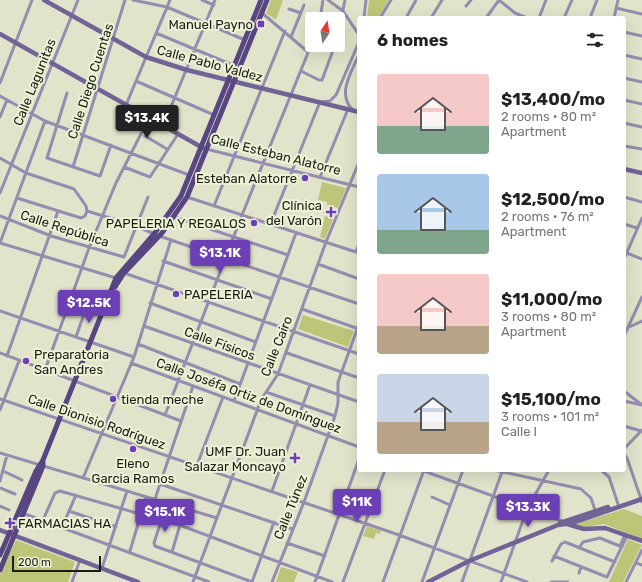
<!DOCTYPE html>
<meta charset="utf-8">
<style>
body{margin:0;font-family:Rubik,sans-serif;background:#f2f2f2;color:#222;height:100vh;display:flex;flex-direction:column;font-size:15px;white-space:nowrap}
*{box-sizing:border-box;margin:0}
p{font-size:13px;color:#767676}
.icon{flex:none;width:22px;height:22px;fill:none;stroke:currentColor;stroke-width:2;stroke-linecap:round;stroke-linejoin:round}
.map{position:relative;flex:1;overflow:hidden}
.panel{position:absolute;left:357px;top:16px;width:269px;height:456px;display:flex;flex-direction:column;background:#fff;border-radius:4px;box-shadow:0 4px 16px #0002}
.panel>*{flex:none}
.needle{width:26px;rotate:12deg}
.controls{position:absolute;left:305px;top:12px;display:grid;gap:8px}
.controls a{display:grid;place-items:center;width:40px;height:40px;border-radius:4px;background:#fff;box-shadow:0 4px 16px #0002;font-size:20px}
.scale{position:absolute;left:12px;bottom:10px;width:89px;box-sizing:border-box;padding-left:4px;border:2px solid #1b1c13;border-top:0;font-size:11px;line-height:14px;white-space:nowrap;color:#1b1c13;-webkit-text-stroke:3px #eef2d7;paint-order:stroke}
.price{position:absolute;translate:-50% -34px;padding:0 9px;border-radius:4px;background:#6c3fb7;color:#fff;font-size:13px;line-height:26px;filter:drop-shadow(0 1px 2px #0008)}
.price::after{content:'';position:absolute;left:50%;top:24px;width:12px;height:9px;margin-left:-6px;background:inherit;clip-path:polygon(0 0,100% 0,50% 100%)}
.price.current{background:#222;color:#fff}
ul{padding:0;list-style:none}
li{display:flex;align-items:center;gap:12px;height:100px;padding:0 20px}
li span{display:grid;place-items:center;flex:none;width:112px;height:80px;border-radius:4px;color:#555}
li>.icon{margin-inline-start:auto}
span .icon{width:48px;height:48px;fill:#fffc;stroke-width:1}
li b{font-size:17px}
h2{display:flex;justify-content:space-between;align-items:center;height:48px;padding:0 20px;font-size:17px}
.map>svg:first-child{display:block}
</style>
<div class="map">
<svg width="642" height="582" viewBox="0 0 642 582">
<rect width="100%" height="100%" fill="#e1e4ca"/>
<path fill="#bec578" d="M271,0H283L276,20L266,13Z
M369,0H389L378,18H367Z
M322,182L346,188L338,208L327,205V202L318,200Z
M325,216L333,219L325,239L320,237Z
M303,315L354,331L348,347L298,329Z
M624,509L642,516V539L604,524L584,527L576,524Z
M367,526L381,531L380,534L376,533L374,539L363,536Z
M628,539L642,545L623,582H609Z
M16,540L75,562L68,582H0V575Z
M281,567L298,572L294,582H276Z"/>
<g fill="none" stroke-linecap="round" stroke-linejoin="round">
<path stroke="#958caf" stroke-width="3" d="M133,0L167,7L245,40
M202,0L214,5
M328,0L343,11L359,35
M499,0L515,13L527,18
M466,6L471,0
M616,8L642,14
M289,9L301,13
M262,13L308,52
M364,18L366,0
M380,18L391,0
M406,18L416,0
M431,18L442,0
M486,18L499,0
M539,18L546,0
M564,18L572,0
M590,18L597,0
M614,18L618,0
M320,19L323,0
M624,32L642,36
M156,33L235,66
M338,34L345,0
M291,37L304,5
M624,55L642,59
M301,71L319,80H322L335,45
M624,78L642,82
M136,81L214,115
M0,83L32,0
M67,93L47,158L100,176L111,145
M0,96L45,121L189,175
M624,100L642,104
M126,105L170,0
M353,110C336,94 352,72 359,54
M0,117L7,100
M45,121L0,243L116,278
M624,123L642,127
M163,126L215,0
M122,129L133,110
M145,136L167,149
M624,146L642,149
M206,149L359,187
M0,158L26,173L74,189L86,206L87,211
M73,167L125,0
M124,167L150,177L178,134
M320,177L348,109
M0,193L78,0
M187,197L359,253
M624,197L642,202
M17,198L81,218L85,216L87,211
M214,206L285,31
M87,211L136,226L159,236L359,304
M0,216L51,236L124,257L148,197
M174,217L288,255
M624,224L637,228
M270,225L320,102L330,101L336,95L359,42
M356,252L359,244
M624,252L642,259
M624,259L642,218
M163,261L272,299
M318,264L359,279
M124,273L359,354
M150,303L256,342
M302,309L359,329
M0,311L134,357
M144,326L359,402
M629,327L642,321
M624,336L642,297
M76,337L87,305
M138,344L240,384
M0,353L181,421
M287,353L359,378
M7,356L58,211
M131,363L359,447
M45,370L89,248L116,183L149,118
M624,391L642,405
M266,392L335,416
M0,399L399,535L527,582
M234,401L296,233
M624,401L642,405
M0,410L19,361
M165,415L242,215L312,43
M624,426L641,431
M624,449L642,430
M0,453L217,518
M624,454L627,458L642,502
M197,465L223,397
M421,470L562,521
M494,470L581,489L591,498L596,513
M601,470L609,477L618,504
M3,471L22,480
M83,478L134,357L171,240
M0,481L7,455
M160,484L292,529
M0,488L15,494
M272,491L310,385
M432,497L450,505
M155,499L193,386
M0,506L9,510
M69,511L116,527
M25,514L209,582
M43,520L55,493L60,491L182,526L332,582
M161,521L154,543L155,546L252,582
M62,527L76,495
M287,543L325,556
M620,546L625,534
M579,548L583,542L600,538L622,547
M130,551L146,497
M172,552L180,525
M554,556L607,577L627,536
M552,561L561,544L565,542L615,562
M636,563L642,565
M102,568L127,491
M579,573L581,567
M72,582L80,560
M193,582L261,400L278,374L326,242L359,162
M252,582L274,522
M272,582L304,502L335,416L338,403V382L359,324
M315,582L359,459
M343,582L385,470
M383,582L424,470
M422,582L463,470
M462,582L502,472
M501,582L527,509L549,470
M551,582H568
M626,582L642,550"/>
<path stroke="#716395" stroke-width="4.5" d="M44,0L146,57L187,70L359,112
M0,34L203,148
M624,169L642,173
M560,523L608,507
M567,524L584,529L605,528L642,541
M0,530L138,582
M428,582L469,561L558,525L572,523L642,499"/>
<path stroke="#584582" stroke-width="5" d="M115,287L124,273L162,233L187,197L267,0
M0,555L36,471L43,460
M0,570L43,466V460L116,278L154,234L181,196L261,0"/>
</g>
<g fill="#6c3fb7" stroke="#eef2d7" stroke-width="1.5">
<rect x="257" y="20" width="8" height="8" rx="2"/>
<circle cx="305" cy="178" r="4"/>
<path d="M329 206h4v4h4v4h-4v4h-4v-4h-4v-4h4z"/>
<circle cx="254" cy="223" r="4"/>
<circle cx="176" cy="294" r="4"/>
<circle cx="26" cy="361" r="4"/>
<circle cx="113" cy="399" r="4"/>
<circle cx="133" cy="449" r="4"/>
<path d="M293 452h4v4h4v4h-4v4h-4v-4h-4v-4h4z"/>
<path d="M8 517h4v4h4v4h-4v4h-4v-4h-4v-4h4z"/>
</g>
<g text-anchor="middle" stroke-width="4" stroke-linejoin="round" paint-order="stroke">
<g font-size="13" fill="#1b1c13" stroke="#eef2d7" text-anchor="end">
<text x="253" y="29">Manuel Payno</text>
<text x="297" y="183">Esteban Alatorre</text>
<text x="322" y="210">Clínica<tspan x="322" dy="15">del Varón</tspan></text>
<text x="246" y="228">PAPELERIA Y REGALOS</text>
<text x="184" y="299" text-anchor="start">PAPELERIA</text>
<text x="34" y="359" text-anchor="start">Preparatoria<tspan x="34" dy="15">San Andres</tspan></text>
<text x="121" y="404" text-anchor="start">tienda meche</text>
<text x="286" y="456">UMF Dr. Juan<tspan x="286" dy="15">Salazar Moncayo</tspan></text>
<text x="133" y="468" text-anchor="middle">Eleno<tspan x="133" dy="15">Garcia Ramos</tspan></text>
<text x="18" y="528" text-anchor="start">FARMACIAS HA</text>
</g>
<g font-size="13" fill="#1b1c13" stroke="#eef2d7">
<text transform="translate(210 63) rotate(15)" y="5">Calle Pablo Valdez</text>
<text transform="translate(90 81) rotate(-72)" y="5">Calle Diego Cuentas</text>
<text transform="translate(34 82) rotate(-68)" y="5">Calle Lagunitas</text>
<text transform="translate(276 154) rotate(14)" y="5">Calle Esteban Alatorre</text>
<text transform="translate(65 228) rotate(18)" y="5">Calle República</text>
<text transform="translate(220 343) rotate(20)" y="5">Calle Físicos</text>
<text transform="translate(276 346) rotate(-68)" y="5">Calle Cairo</text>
<text transform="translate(249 395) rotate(20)" y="5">Calle Joséfa Ortiz de Domínguez</text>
<text transform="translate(97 421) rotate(19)" y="5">Calle Dionisio Rodríguez</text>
<text transform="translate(290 507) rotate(-68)" y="5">Calle Túnez</text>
</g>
</g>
</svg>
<div class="controls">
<a><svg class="needle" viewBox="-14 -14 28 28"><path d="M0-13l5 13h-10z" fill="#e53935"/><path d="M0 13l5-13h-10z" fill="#767676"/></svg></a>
</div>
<div class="scale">200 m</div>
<b class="price current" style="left:147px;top:139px">$13.4K</b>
<b class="price" style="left:220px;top:274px">$13.1K</b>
<b class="price" style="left:89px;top:324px">$12.5K</b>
<b class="price" style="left:357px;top:523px">$11K</b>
<b class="price" style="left:528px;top:528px">$13.3K</b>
<b class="price" style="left:165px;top:533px">$15.1K</b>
<section class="panel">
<h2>6 homes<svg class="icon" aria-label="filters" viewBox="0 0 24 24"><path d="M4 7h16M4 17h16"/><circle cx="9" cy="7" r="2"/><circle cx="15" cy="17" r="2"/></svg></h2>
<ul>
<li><span style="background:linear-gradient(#f6c9c9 65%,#7fa58c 0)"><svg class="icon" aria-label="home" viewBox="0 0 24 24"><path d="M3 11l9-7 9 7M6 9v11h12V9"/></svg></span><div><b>$13,400/mo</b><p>2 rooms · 80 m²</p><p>Apartment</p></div></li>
<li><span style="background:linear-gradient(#a9c7e8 70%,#7fa58c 0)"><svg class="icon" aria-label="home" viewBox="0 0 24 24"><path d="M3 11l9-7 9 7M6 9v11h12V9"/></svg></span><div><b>$12,500/mo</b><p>2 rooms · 76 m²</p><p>Apartment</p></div></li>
<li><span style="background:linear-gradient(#f6c9c9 65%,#b9a48a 0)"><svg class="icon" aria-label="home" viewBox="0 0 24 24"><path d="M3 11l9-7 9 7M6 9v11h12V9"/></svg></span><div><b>$11,000/mo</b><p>3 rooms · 80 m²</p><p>Apartment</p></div></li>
<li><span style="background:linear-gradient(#c9d6e8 60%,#b9a48a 0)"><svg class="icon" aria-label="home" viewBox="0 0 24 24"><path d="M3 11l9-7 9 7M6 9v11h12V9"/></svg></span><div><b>$15,100/mo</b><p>3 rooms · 101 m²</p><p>Calle I</p></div></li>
</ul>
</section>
</div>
